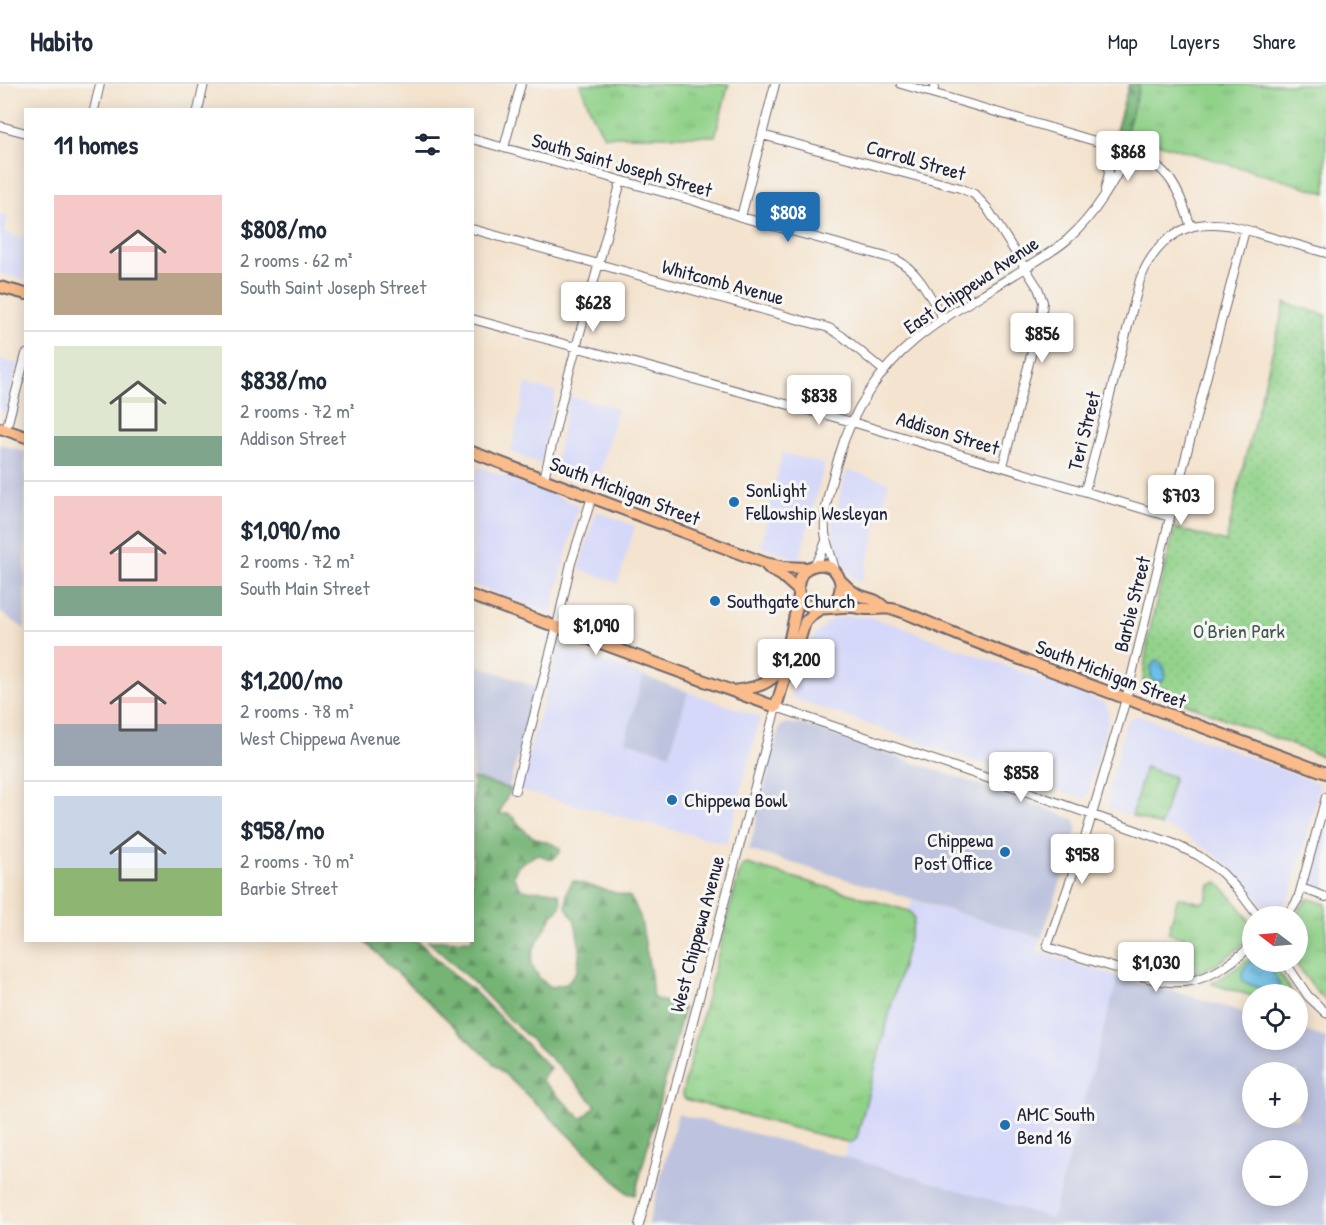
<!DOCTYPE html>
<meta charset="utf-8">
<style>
body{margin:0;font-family:"Patrick Hand",sans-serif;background:#f2f2f3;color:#1f2937;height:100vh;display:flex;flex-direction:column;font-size:22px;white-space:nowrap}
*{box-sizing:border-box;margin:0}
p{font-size:20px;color:#747a83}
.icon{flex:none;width:33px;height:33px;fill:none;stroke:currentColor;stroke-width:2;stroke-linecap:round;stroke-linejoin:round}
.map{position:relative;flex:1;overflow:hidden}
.side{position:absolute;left:24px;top:24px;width:450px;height:834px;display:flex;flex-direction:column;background:#fff;border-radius:0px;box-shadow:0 3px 15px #0003}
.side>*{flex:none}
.needle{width:39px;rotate:286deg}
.controls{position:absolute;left:1242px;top:822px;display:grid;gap:12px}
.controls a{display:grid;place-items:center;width:66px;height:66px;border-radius:50%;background:#fff;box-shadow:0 3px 15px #0003;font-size:30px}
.price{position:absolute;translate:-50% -51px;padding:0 14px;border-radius:6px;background:#fff;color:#222;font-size:20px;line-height:39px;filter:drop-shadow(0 2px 3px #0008)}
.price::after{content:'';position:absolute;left:50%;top:36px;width:18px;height:14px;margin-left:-9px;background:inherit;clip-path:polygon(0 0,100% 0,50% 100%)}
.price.active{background:#1f6fb2;color:#fff}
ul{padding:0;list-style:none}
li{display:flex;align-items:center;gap:18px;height:150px;padding:0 30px}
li+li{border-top:2px solid #e0e1e3}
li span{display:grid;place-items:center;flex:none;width:168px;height:120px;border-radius:0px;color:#555}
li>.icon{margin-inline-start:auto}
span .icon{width:72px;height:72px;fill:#fffc;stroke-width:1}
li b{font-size:26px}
h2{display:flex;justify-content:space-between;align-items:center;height:72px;padding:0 30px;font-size:26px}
header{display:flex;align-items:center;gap:36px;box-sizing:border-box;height:84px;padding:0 30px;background:#fff;border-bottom:2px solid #e0e1e3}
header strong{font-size:28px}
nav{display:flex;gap:33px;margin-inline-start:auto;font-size:21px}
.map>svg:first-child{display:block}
</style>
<header>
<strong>Habito</strong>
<nav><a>Map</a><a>Layers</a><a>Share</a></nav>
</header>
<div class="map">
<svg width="1326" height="1141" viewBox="0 0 1326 1141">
<defs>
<pattern id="grass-tufts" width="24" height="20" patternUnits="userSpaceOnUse" patternTransform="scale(1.5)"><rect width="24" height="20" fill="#91d289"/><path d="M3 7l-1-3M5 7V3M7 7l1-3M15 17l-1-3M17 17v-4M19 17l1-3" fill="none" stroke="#7db477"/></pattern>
<pattern id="forest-firs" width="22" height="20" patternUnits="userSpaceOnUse" patternTransform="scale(1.5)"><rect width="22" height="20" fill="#74b475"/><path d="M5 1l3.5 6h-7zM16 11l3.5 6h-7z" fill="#5f9261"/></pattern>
<pattern id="park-dots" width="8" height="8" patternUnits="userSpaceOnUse" patternTransform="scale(1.5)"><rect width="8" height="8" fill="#91d289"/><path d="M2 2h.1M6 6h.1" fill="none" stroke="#7db477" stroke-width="1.8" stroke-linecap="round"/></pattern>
<pattern id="water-ripples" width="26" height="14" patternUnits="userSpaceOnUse" patternTransform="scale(1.5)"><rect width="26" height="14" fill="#6dc0e9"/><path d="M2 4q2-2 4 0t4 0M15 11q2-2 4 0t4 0" fill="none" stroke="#599cbe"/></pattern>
</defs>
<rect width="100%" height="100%" fill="#f6f6f2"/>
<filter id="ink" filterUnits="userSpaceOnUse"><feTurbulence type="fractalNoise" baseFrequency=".0167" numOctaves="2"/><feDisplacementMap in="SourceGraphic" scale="12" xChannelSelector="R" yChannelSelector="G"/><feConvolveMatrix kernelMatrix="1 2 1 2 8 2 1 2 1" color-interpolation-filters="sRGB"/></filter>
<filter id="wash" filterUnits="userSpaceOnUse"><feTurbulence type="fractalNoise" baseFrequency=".008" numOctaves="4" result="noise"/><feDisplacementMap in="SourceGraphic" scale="24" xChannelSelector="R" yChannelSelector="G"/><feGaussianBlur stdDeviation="1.35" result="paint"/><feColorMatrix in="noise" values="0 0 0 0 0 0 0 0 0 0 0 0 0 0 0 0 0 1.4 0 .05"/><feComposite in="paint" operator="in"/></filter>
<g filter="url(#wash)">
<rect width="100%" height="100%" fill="#f4e3ce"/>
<path fill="#d5d8f9" d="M0,130L8,132L4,149L25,154V196L0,189Z
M0,276L18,280L5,330L0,328Z
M526,300L556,308L540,380L511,368Z
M569,312L617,324L597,401L554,385Z
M782,369L825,380L799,476L761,462Z
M479,383L579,421L551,529L473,501V402Z
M847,386L889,398L862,498L855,496L844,481L837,467L834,453L832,441Z
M596,427L635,442L618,499L579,485Z
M846,532L868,533L896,541L1105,619L1108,624V636L1087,712L1085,714L1079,713L792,614V612L804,571L815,551L829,537L837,534Z
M559,562L643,592L625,657L670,670L688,608L760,633L727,760L518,706Z
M1137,632L1144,633L1320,700L1291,810L1281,826L1276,829L1270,828L1235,788L1215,771L1187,752L1161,742L1174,693L1145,683L1132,732L1109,724L1110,701L1126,639L1128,636Z
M1326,730V804L1312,800L1310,797V791Z
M912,816L1041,854L1037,868L1118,893L1052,1135L844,1073Z"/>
<path fill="#bdc3de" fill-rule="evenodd" d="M0,360L25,368V545L0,528Z
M472,579L536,603L509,704L473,694Z
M643,592L688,608L670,670L625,657Z
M786,639L804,641L1038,721L1075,736L1077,743L1071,766L1059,804L1041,854L749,766L779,645L782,641Z
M1118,893L1150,902L1167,905L1252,931V956H1298V945L1326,954V1141H648L678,1030L856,1076L1052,1134ZM1298,988V1034H1252V988ZM1298,1066V1112H1252V1066Z"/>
<path fill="url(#grass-tufts)" stroke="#5a7a62" stroke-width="1.5" d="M580,0H729L715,52H604L593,32Z
M1129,0H1326V109L1116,47Z
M1145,683L1174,693L1161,742L1132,732Z
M747,780L909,827L912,830L914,836L857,1053L855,1056L850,1059L688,1016L684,1014L682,1009L740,786L742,782Z
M1217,798C1227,808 1248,829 1251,842C1255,856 1221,878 1210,883C1203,886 1196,888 1188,890L1186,886L1192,859L1189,855L1168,849L1178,813L1201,819L1206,816L1210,801Z
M1307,815H1310L1326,820V917L1315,906L1295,878H1298V832H1295Z
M1252,871V878H1272L1294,910L1252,912L1212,900V899C1227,892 1240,882 1252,871Z"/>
<path fill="url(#forest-firs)" stroke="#4b6b58" stroke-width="1.5" d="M1129,0H1140L1124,58L1114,56Z
M473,694L511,705C508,714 501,720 500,730H509C518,737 523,748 533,753C542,758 552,758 560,764V769L552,776L537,770C524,780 519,775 513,793L522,806C535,808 547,804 559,810L561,817L560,824L553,831L533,866L531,880L540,895L551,903L566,900L577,887L580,865L575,837L566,823L567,807L573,797L630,813L640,832L651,891L653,914L684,924L635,1111L627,1109L568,1050L364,857H418L457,894L473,906L550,984L541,996L582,1035L596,1022L570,993L503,929L475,900L428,857L472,856Z"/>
<path fill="url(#park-dots)" stroke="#5a7a62" stroke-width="1.5" d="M1285,219L1326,231V674L1143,603C1144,553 1163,494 1175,444L1226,458L1242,387Z"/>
<path fill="url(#water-ripples)" stroke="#487192" stroke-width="1.5" d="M1157,576C1164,580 1167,588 1164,595L1160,598L1154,597L1151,592V582Z
M1252,876V878H1266L1280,900L1279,902C1268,909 1254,902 1243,897C1239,887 1246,882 1252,876Z"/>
</g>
<g filter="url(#ink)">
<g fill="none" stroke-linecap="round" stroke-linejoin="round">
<g stroke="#6c666e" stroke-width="10">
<path id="minor" d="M901,0L1129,67C1170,82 1178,104 1191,143
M933,9L935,0
M94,26L100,0
M198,26L204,0
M0,42L26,49
M762,51L960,104L974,110L987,124L1038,204L1043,218L1042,227L1003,382
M472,55L695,117L741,133L897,176C920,188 931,215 944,236
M1104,60L1109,89L1105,106
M504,64L521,0
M741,133L775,0
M472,145L829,244L842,252L884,287
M1245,146L1170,433L1126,615L1083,761L1047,863C1072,871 1097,878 1122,886C1138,891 1154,897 1171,898C1203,901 1230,881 1252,861
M472,235L852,338L1170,433
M6,346L26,270
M544,395L564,308L621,97
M1085,407L1140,196C1152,164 1177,139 1213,140C1230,140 1247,146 1263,151C1284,157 1305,163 1326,169
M813,482L819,474L826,457
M835,487C833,474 826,461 825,448C823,423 832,396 839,372C852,327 879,286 915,256C945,231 981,212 1014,191C1032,180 1051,169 1067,156C1095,131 1113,100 1129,67
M515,706L557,542L571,479L592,413
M1301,804L1326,813
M1285,832L1292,825L1298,815L1326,713
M1285,878L1308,912L1326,929
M639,1141L776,623L1005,700L1172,759L1199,772L1222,789L1239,807L1258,832"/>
</g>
<g stroke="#6c666e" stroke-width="14">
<path id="major" d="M0,203L26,210
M0,344L26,353
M472,368L765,479L784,483L808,484
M767,482L771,486L781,491L798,506
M840,496C846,502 852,509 861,512C873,516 874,514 884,523
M472,512L776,623L789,580L793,569L798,561L805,538L814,529L821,525
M826,524C853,510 839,474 813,482C794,487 793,516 811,523C821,527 833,523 843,523C853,522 864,526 874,525C884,525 886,523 897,526C915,532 933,541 951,548C977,559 1002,568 1028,578C1127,615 1227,652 1326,689
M793,569L789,559L799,512
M733,607C762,603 766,601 788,581"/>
</g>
<use href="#minor" stroke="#fff" stroke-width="8"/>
<use href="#major" stroke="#fabc8b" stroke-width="10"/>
</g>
</g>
<g fill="#1f6fb2" stroke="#f6f6f2" stroke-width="2">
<circle cx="734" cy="418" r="6"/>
<circle cx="715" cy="517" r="6"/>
<circle cx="672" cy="716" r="6"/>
<circle cx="1005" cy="768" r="6"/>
<circle cx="1005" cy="1041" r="6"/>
</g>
<g text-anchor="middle" stroke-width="6" stroke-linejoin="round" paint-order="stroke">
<g font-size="20" fill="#22223b" stroke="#f6f6f2">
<text transform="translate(916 76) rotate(16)" y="7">Carroll Street</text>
<text transform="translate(622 81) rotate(16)" y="7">South Saint Joseph Street</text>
<text transform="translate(723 198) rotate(15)" y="7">Whitcomb Avenue</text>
<text transform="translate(971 201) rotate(-34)" y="7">East Chippewa Avenue</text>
<text transform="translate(1084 347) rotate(-76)" y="7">Teri Street</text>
<text transform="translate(948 349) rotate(17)" y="7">Addison Street</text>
<text transform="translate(625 407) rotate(21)" y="7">South Michigan Street</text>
<text transform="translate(1132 520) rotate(-76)" y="7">Barbie Street</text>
<text transform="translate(1111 590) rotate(21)" y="7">South Michigan Street</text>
<text transform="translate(697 850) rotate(-75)" y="7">West Chippewa Avenue</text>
</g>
<g font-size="20" fill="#22223b" stroke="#f6f6f2" text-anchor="start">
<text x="746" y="413">Sonlight<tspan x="746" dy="23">Fellowship Wesleyan</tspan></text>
<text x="727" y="524">Southgate Church</text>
<text x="684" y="723">Chippewa Bowl</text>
<text x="993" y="763" text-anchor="end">Chippewa<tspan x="993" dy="23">Post Office</tspan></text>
<text x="1017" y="1037">AMC South<tspan x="1017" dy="23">Bend 16</tspan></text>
</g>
<g font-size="20" fill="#435752" stroke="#f6f6f2">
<text x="1239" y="554">O'Brien Park</text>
</g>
</g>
</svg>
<div class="controls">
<a><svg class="needle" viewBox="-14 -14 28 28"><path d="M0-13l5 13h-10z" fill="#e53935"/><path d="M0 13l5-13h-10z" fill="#747a83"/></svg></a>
<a><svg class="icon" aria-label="locate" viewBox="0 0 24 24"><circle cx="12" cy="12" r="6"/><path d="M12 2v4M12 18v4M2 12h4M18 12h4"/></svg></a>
<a>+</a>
<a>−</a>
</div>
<b class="price" style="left:1128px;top:98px">$868</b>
<b class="price active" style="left:788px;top:159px">$808</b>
<b class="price" style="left:593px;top:249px">$628</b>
<b class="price" style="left:1042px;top:280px">$856</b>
<b class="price" style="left:819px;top:342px">$838</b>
<b class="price" style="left:1181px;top:442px">$703</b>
<b class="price" style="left:596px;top:572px">$1,090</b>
<b class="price" style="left:796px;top:606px">$1,200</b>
<b class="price" style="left:1021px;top:719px">$858</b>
<b class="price" style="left:1082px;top:801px">$958</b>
<b class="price" style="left:1156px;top:909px">$1,030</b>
<section class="side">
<h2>11 homes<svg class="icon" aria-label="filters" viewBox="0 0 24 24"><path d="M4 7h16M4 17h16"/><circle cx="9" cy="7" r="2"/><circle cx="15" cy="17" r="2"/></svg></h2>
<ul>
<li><span style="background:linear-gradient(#f6c9c9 65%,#b9a48a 0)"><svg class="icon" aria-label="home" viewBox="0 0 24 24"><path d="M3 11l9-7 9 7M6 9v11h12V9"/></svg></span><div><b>$808/mo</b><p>2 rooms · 62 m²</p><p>South Saint Joseph Street</p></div></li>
<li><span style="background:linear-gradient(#dfe7d0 75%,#7fa58c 0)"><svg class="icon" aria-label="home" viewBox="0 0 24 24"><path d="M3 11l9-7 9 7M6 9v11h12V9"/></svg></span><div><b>$838/mo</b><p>2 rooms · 72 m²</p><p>Addison Street</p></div></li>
<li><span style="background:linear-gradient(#f6c9c9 75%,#7fa58c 0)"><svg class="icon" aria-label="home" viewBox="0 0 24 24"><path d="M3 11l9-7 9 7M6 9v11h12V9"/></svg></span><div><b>$1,090/mo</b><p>2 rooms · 72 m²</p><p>South Main Street</p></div></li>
<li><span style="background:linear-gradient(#f6c9c9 65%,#9aa5b1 0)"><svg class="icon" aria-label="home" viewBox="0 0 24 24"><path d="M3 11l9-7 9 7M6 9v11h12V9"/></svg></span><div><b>$1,200/mo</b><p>2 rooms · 78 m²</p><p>West Chippewa Avenue</p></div></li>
<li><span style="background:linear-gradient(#c9d6e8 60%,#8fb573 0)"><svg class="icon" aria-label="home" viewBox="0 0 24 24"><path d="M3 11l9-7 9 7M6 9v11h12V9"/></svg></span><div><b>$958/mo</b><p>2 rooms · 70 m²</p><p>Barbie Street</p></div></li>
</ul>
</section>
</div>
